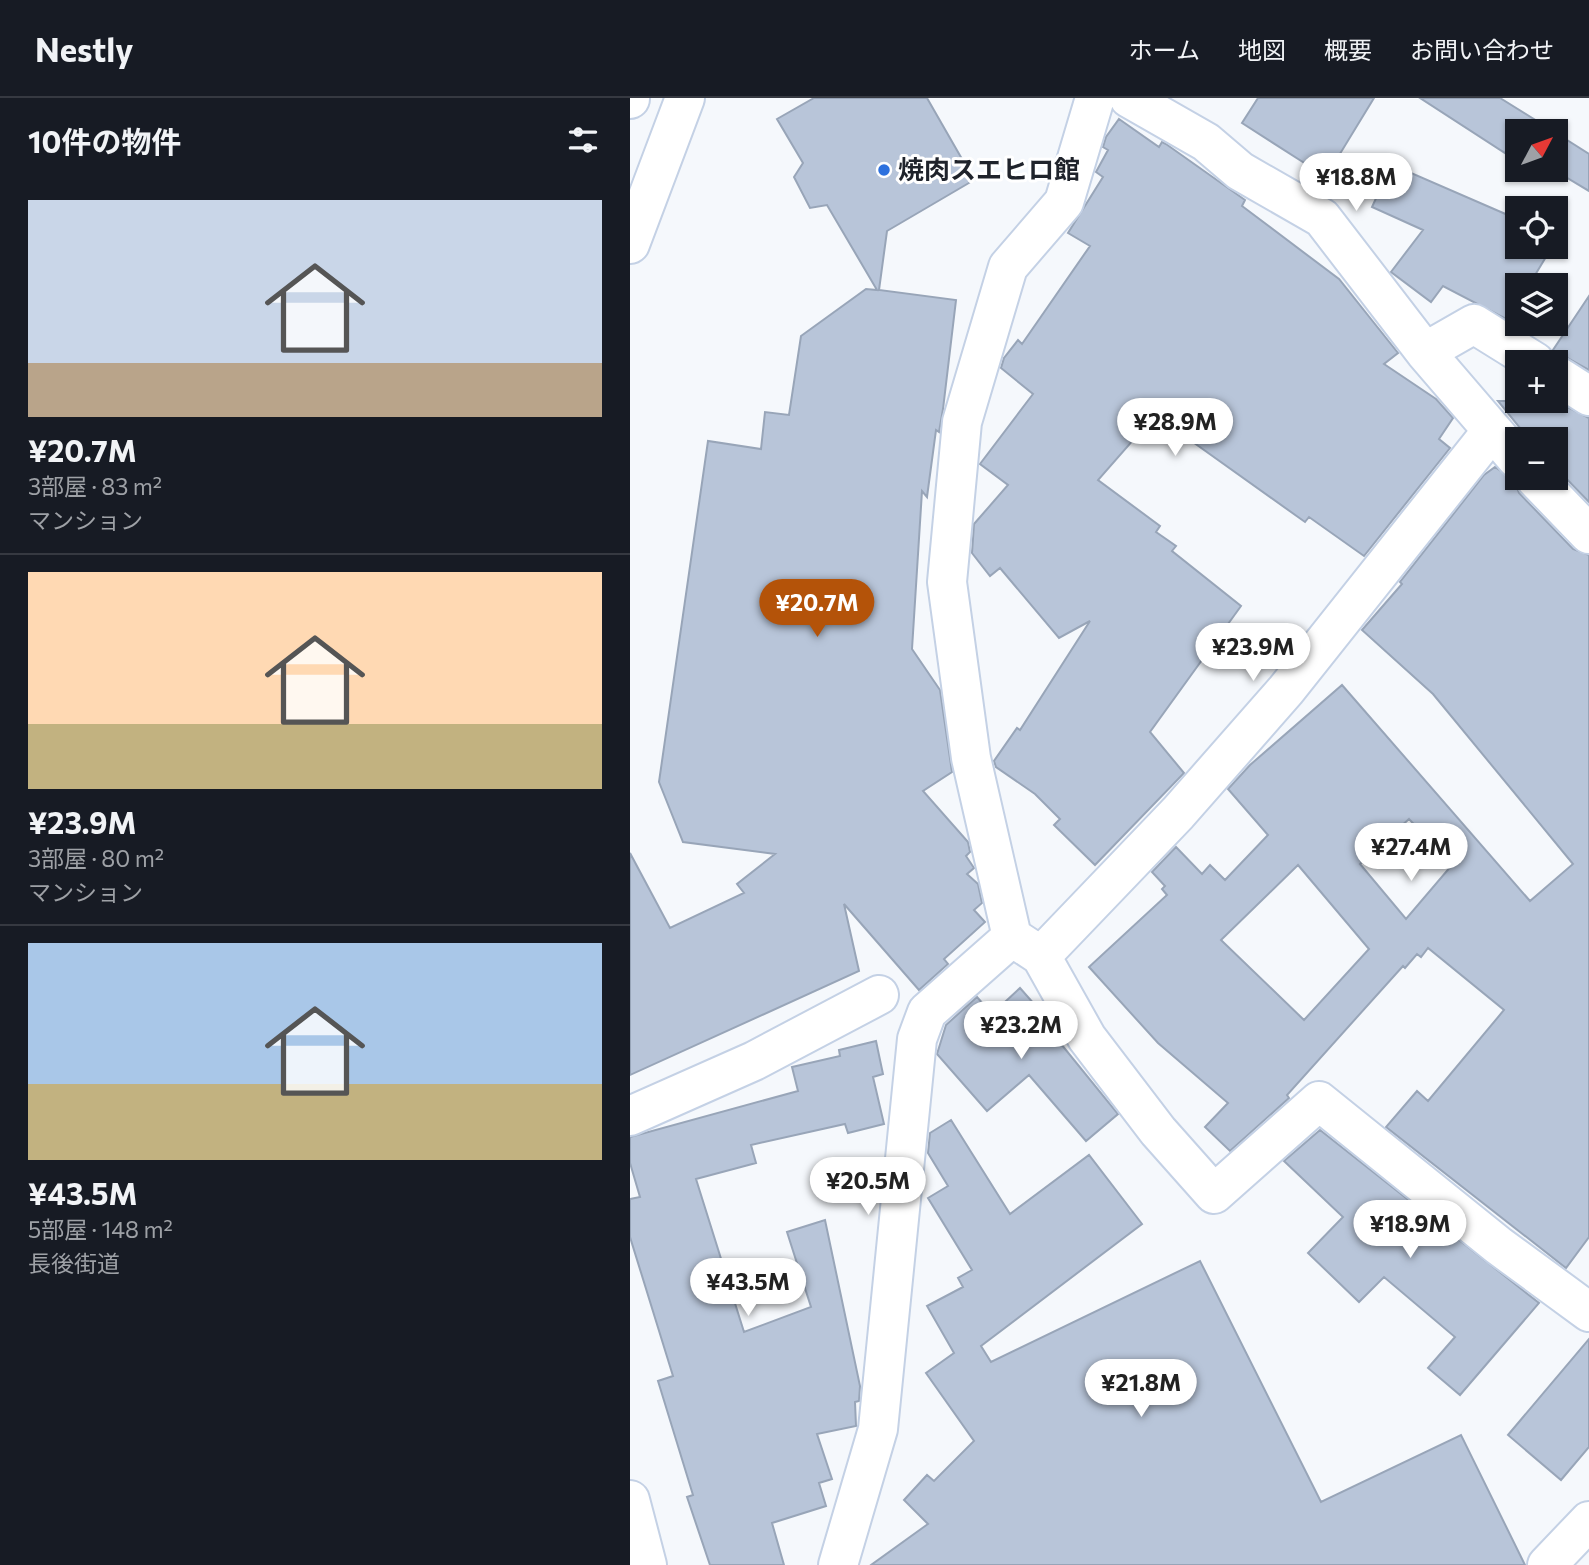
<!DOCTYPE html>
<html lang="ja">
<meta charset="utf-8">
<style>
body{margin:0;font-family:Commissioner,"Noto Sans JP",sans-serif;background:#242831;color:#f1f3f6;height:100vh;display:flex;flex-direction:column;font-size:26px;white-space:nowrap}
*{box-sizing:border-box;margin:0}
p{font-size:23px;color:#9ea1a6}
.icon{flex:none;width:38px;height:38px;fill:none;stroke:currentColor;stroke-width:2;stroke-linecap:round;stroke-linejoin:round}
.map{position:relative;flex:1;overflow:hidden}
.side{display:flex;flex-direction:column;background:#171b24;width:630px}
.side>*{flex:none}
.needle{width:46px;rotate:49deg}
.fabs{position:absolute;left:875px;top:21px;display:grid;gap:14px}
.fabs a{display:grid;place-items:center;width:63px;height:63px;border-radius:0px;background:#171b24;box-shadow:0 2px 5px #0004;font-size:35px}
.price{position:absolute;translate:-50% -60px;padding:0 16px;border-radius:24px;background:#fff;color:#222;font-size:23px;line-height:46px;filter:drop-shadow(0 2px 4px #0008)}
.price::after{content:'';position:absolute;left:50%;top:42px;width:21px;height:16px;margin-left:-10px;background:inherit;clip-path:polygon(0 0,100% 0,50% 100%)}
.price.selected{background:#b45309;color:#fff}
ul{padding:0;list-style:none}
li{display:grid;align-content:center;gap:14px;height:371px;padding:0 28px}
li+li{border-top:2px solid #363941}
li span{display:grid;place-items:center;height:217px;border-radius:0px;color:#555}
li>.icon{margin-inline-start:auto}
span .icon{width:126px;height:126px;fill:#fffc;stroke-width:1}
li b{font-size:30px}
h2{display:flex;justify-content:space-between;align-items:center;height:84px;padding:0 28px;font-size:30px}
header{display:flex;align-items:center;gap:42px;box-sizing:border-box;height:98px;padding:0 35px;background:#171b24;border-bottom:2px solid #363941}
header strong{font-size:33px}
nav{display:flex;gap:38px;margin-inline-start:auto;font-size:24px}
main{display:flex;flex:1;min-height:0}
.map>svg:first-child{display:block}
</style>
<header>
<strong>Nestly</strong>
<nav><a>ホーム</a><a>地図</a><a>概要</a><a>お問い合わせ</a></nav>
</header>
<main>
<section class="side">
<h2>10件の物件<svg class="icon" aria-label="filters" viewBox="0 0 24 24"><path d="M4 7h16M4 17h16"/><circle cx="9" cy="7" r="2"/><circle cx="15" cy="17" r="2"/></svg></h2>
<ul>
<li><span style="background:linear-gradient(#c9d6e8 75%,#b9a48a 0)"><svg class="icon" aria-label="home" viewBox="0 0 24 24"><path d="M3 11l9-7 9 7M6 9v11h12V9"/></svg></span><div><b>¥20.7M</b><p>3部屋 · 83 m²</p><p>マンション</p></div></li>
<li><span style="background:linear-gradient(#ffd9b3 70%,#c2b280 0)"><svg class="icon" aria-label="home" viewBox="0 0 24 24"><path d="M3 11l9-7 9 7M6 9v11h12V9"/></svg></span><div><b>¥23.9M</b><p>3部屋 · 80 m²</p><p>マンション</p></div></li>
<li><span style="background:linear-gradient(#a9c7e8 65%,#c2b280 0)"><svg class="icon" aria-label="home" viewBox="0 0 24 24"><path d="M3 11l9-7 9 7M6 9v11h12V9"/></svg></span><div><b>¥43.5M</b><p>5部屋 · 148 m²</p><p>長後街道</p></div></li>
</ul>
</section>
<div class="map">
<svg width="959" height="1467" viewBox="0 0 959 1467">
<rect width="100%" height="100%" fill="#f5f8fc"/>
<path fill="#b8c5d9" stroke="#98a5b8" stroke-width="2" fill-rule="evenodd" d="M184,0H297L344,82L257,133L249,192L326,202L313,311L309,334L306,332L297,399L292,393L282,551L310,592L322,674L293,693L338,744L340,754L336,758L344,770L337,776L348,786L352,805L344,812L355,824L314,861L318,866L289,892L214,806L229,873L0,977V755L40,830L114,795L107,786L145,756L53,744L29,684L78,343L131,351L135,314L159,317L171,238L236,191L247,192L197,107L180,110L164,79L173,65L147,21Z
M628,0H744L705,64L700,61L690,75L612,25Z
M790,0H870L923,33H887V50L881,46L875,55Z
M489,21L529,49L532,44L536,46L615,102L612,108L709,181L768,255L754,266L806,301L823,320L809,341L820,350L734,458L679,419L675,424L525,317L468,382L530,428L526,434L546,448L542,453L611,508L520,634L554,675L465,767L424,727L430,721L405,696L366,669L364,663L387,630L390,632L460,523L429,540L370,470L360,478L342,455L344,426L378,387L350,366L403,296L371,270L374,260L388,242L392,246L460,148L438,135L473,79L466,74L478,52L473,49L476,39Z
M926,35L959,56V93L924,72Z
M759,72L777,79L779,74L887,121V149H922L899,187H887V207L878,222L813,188L801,204L761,174L793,132L742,109Z
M959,198V272L923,252Z
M868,303H926L959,320V404L926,370V341H899Z
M865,369L884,382L889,395L943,451L959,457V1139L936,1170L756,1029L787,993L798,1003L874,912L798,850L791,859L787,856L775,870L773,868L657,997L659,1000L600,1053L575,1029L598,1005L528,945L459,869L537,797L532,791L535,788L522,774L546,749L572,776L580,767L595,782L638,737L598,691L620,667L712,587L900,803L943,766L803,596L732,532L772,486L770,484L854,377ZM779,721L822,767L776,821L730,766ZM668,767L739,851L674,922L591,842Z
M390,890L427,932L434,943L431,946L488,1016L456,1043L399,977L357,1013L307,956L316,927L347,899L362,916Z
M246,943L253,976L243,979L254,1026L218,1035L215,1026L121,1047L126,1065L66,1081L114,1234L181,1209L157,1134L195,1122L230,1288L229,1303L225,1304L226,1328L187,1336L202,1381L189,1385L196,1408L142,1425L154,1467H80L57,1399L63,1397L28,1283L43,1278L0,1139V1101L10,1099L0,1065V1039L168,993L162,969L210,958L209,952Z
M321,1022L380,1116L459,1057L512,1126L351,1248L361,1264L570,1163L691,1404L831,1337L895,1467H241L298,1426L274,1402L297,1377L304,1383L344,1343L296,1275L324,1255L297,1208L333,1189L328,1180L342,1172L298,1100L318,1088L298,1055L300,1035Z
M690,1032L909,1205L830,1297L798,1270L825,1239L754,1179L729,1204L678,1155L713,1119L654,1063Z
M959,1241V1349L931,1382L878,1337Z"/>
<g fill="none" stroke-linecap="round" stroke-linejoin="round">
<g stroke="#c4d1e5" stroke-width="42">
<path id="minor" d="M465,0L434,104L378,169L332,324L317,484L341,660L382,839L411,858L457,940L528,1033L584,1096L689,1003L869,1148L959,1214
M499,0L576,44L610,73L692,120L795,254L887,361
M795,254L844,226L905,264
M926,277L959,298
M905,380L959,436
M411,858L548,715L656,592L861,334
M0,1018L124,963L249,897
M208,1467L248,1331L287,941L297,914L382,839
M917,1467L959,1423"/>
</g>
<g stroke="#c4d1e5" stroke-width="42">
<path id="major" d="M0,1V0
M0,146L55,0
M0,1402L17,1467"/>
</g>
<use href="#minor" stroke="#fff" stroke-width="38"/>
<use href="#major" stroke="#fff" stroke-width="38"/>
</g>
<circle fill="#2d71de" stroke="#fff" stroke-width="2.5" cx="254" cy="72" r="7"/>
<g text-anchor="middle" stroke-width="6" stroke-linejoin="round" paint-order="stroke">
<g font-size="26" font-weight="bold" fill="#1f232b" stroke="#fff" text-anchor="start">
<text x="268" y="81">焼肉スエヒロ館</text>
</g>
</g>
</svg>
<div class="fabs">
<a><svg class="needle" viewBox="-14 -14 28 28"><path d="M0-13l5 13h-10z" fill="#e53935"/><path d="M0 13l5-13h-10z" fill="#9ea1a6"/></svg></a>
<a><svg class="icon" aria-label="locate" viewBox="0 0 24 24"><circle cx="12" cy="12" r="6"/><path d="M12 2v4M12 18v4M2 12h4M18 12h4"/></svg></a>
<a><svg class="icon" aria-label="layers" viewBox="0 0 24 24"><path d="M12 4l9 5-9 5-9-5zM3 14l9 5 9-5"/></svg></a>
<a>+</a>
<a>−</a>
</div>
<b class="price" style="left:726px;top:115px">¥18.8M</b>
<b class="price" style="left:545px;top:360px">¥28.9M</b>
<b class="price selected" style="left:187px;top:541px">¥20.7M</b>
<b class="price" style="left:623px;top:585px">¥23.9M</b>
<b class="price" style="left:781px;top:785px">¥27.4M</b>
<b class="price" style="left:391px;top:963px">¥23.2M</b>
<b class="price" style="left:238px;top:1119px">¥20.5M</b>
<b class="price" style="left:780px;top:1162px">¥18.9M</b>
<b class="price" style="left:118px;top:1220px">¥43.5M</b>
<b class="price" style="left:511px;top:1321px">¥21.8M</b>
</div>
</main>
